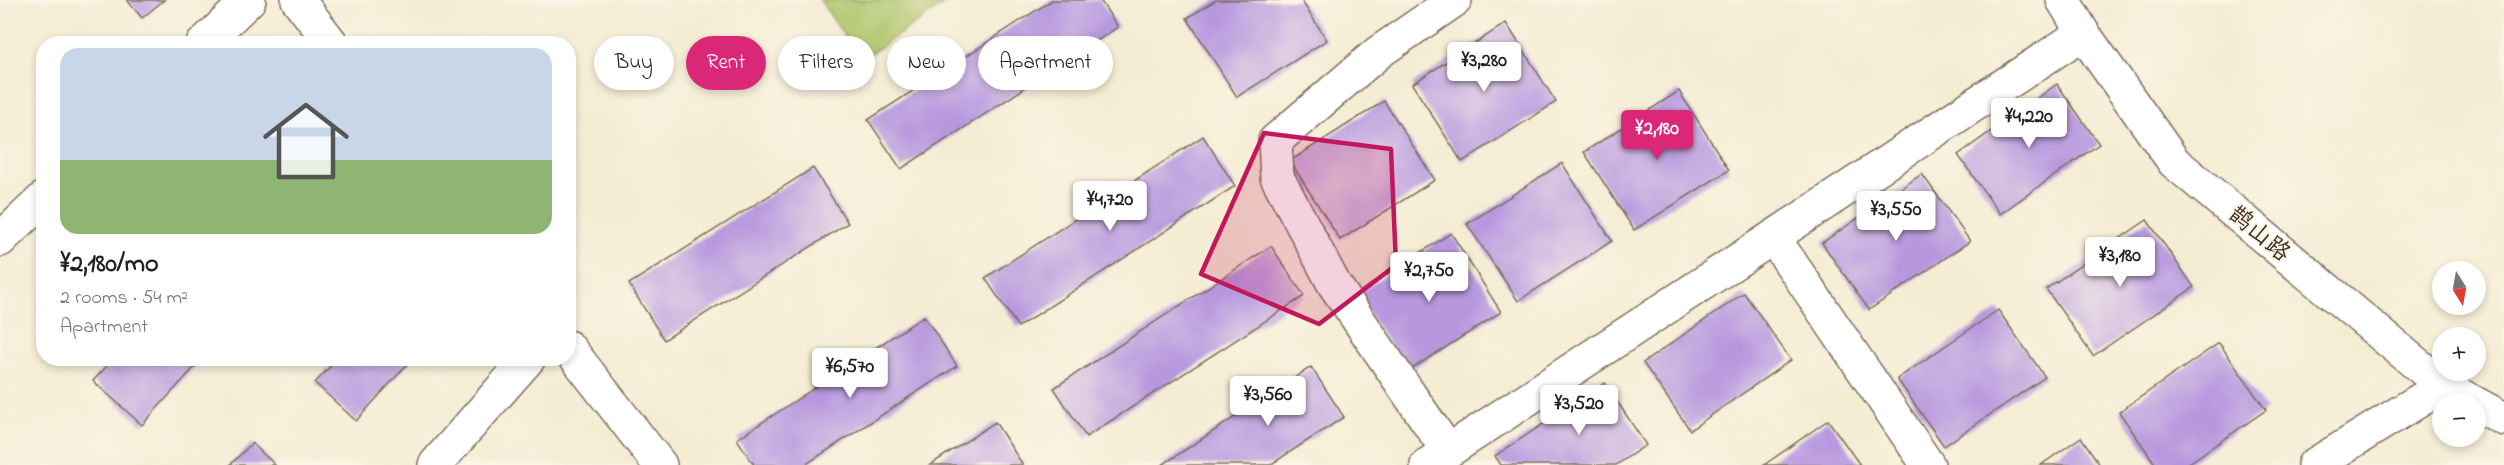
<!DOCTYPE html>
<meta charset="utf-8">
<style>
body{margin:0;font-family:"Indie Flower","LXGW WenKai TC",sans-serif;background:#f2f2f2;color:#222;height:100vh;display:flex;flex-direction:column;font-size:22px;white-space:nowrap}
*{box-sizing:border-box;margin:0}
p{font-size:20px;color:#767676}
.icon{flex:none;width:33px;height:33px;fill:none;stroke:currentColor;stroke-width:2;stroke-linecap:round;stroke-linejoin:round}
.map{position:relative;flex:1;overflow:hidden}
.panel{position:absolute;left:36px;top:36px;width:540px;height:330px;display:flex;flex-direction:column;background:#fff;border-radius:24px;box-shadow:0 3px 9px #0003}
.panel>*{flex:none}
.banner{position:absolute;left:594px;top:36px;width:570px;height:54px;display:flex;gap:12px}
.needle{width:39px;rotate:169deg}
.tools{position:absolute;left:2432px;top:261px;display:grid;gap:12px}
.tools a{display:grid;place-items:center;width:54px;height:54px;border-radius:50%;background:#fff;box-shadow:0 3px 9px #0003;font-size:30px}
.price{position:absolute;translate:-50% -51px;padding:0 14px;border-radius:6px;background:#fff;color:#222;font-size:20px;line-height:39px;filter:drop-shadow(0 2px 3px #0008)}
.price::after{content:'';position:absolute;left:50%;top:36px;width:18px;height:14px;margin-left:-9px;background:inherit;clip-path:polygon(0 0,100% 0,50% 100%)}
.price.active{background:#db2777;color:#fff}
ul{padding:0;list-style:none}
li{display:grid;align-content:center;gap:12px;height:318px;padding:0 24px}
li+li{border-top:2px solid #e0e0e0}
li span{display:grid;place-items:center;height:186px;border-radius:18px;color:#555}
li>.icon{margin-inline-start:auto}
span .icon{width:108px;height:108px;fill:#fffc;stroke-width:1}
li b{font-size:26px}
.pill{padding:0 21px;border-radius:27px;background:#fff;box-shadow:0 3px 9px #0003;font-size:21px;line-height:54px}
.pill.active{background:#db2777;color:#fff}
.map>svg:first-child{display:block}
</style>
<div class="map">
<svg width="2504" height="465" viewBox="0 0 2504 465">
<rect width="100%" height="100%" fill="#fcf5e5"/>
<filter id="ink" filterUnits="userSpaceOnUse"><feTurbulence type="fractalNoise" baseFrequency=".0167" numOctaves="2"/><feDisplacementMap in="SourceGraphic" scale="12" xChannelSelector="R" yChannelSelector="G"/><feConvolveMatrix kernelMatrix="1 2 1 2 8 2 1 2 1" color-interpolation-filters="sRGB"/></filter>
<filter id="wash" filterUnits="userSpaceOnUse"><feTurbulence type="fractalNoise" baseFrequency=".008" numOctaves="4" result="noise"/><feDisplacementMap in="SourceGraphic" scale="24" xChannelSelector="R" yChannelSelector="G"/><feGaussianBlur stdDeviation="1.35" result="paint"/><feColorMatrix in="noise" values="0 0 0 0 0 0 0 0 0 0 0 0 0 0 0 0 0 1.4 0 .05"/><feComposite in="paint" operator="in"/></filter>
<g filter="url(#wash)">
<rect width="100%" height="100%" fill="#f4ecd3"/>
<path fill="#acc367" stroke="#747642" stroke-width="1.5" d="M820,0H950L861,60Z"/>
<g id="blocks">
<path fill="#b798df" d="M127,0H164L142,18Z
M1052,0H1100L1118,27L901,169L868,120Z
M1216,0H1301L1327,40L1237,97L1187,18Z
M1506,23L1556,102L1462,162L1412,84Z
M2057,84L2099,144L2000,214L1958,155Z
M1679,91L1729,170L1634,230L1584,152Z
M1384,101L1435,180L1340,240L1290,161Z
M1203,136L1235,186L1018,327L985,278Z
M1562,163L1612,241L1518,301L1467,224Z
M813,168L848,223L664,340L629,284Z
M1922,174L1970,241L1869,310L1822,243Z
M2147,220L2194,287L2093,356L2046,289Z
M1451,233L1501,312L1407,372L1356,294Z
M1271,246L1304,296L1086,437L1054,388Z
M1744,293L1791,360L1690,430L1643,363Z
M1998,310L2045,377L1944,446L1897,379Z
M924,316L957,366L805,465H754L737,439Z
M2219,343L2266,410L2186,465H2156L2119,412Z
M114,358H203L142,425L93,381Z
M338,358H413L356,421L315,383Z
M1311,367L1344,417L1270,465H1162Z
M1605,383L1646,445L1616,465H1501L1495,456Z
M1828,420L1860,465H1764Z
M995,422L1023,465H930Z
M2081,437L2100,465H2041Z
M252,443L275,465H230Z"/>
</g>
</g>
<g filter="url(#ink)">
<use href="#blocks" fill-opacity="0" stroke="#7c6e5d" stroke-width="1.5"/>
<g fill="none" stroke-linecap="round" stroke-linejoin="round">
<g stroke="#7c6e5d" stroke-width="36">
<path id="minor" d="M298,0L332,44
M2063,0L2083,33L2174,162L2443,386L2504,419
M203,44L249,0
M1773,237L1928,465
M0,240L44,198
M568,347L660,465
M1448,451L1334,284L1277,177L1275,141L1379,52L1455,0
M435,465L529,358
M1427,465L2083,33
M2314,465L2443,386"/>
</g>
<use href="#minor" stroke="#fff" stroke-width="33"/>
</g>
</g>
<path fill="#c2185b" fill-opacity="0.2" stroke="#c2185b" stroke-width="4.5" stroke-linejoin="round" d="M1264,133L1391,149L1396,265L1319,324L1201,274Z"/>
<g text-anchor="middle" stroke-width="4.5" stroke-linejoin="round" paint-order="stroke">
<g font-size="24" fill="#3b2a1e" stroke="#fcf5e5">
<text transform="translate(2260 233) rotate(40)" y="8">鹊山路</text>
</g>
</g>
</svg>
<div class="tools">
<a><svg class="needle" viewBox="-14 -14 28 28"><path d="M0-13l5 13h-10z" fill="#e53935"/><path d="M0 13l5-13h-10z" fill="#767676"/></svg></a>
<a>+</a>
<a>−</a>
</div>
<b class="price" style="left:1484px;top:93px">¥3,280</b>
<b class="price" style="left:2029px;top:149px">¥4,220</b>
<b class="price active" style="left:1657px;top:161px">¥2,180</b>
<b class="price" style="left:1110px;top:232px">¥4,720</b>
<b class="price" style="left:1896px;top:242px">¥3,550</b>
<b class="price" style="left:2120px;top:288px">¥3,180</b>
<b class="price" style="left:1429px;top:303px">¥2,750</b>
<b class="price" style="left:850px;top:399px">¥6,570</b>
<b class="price" style="left:1268px;top:427px">¥3,560</b>
<b class="price" style="left:1579px;top:436px">¥3,520</b>
<div class="banner">
<a class="pill">Buy</a>
<a class="pill active">Rent</a>
<a class="pill">Filters</a>
<a class="pill">New</a>
<a class="pill">Apartment</a>
</div>
<section class="panel">
<ul>
<li><span style="background:linear-gradient(#c9d6e8 60%,#8fb573 0)"><svg class="icon" aria-label="home" viewBox="0 0 24 24"><path d="M3 11l9-7 9 7M6 9v11h12V9"/></svg></span><div><b>¥2,180/mo</b><p>2 rooms · 54 m²</p><p>Apartment</p></div></li>
</ul>
</section>
</div>
